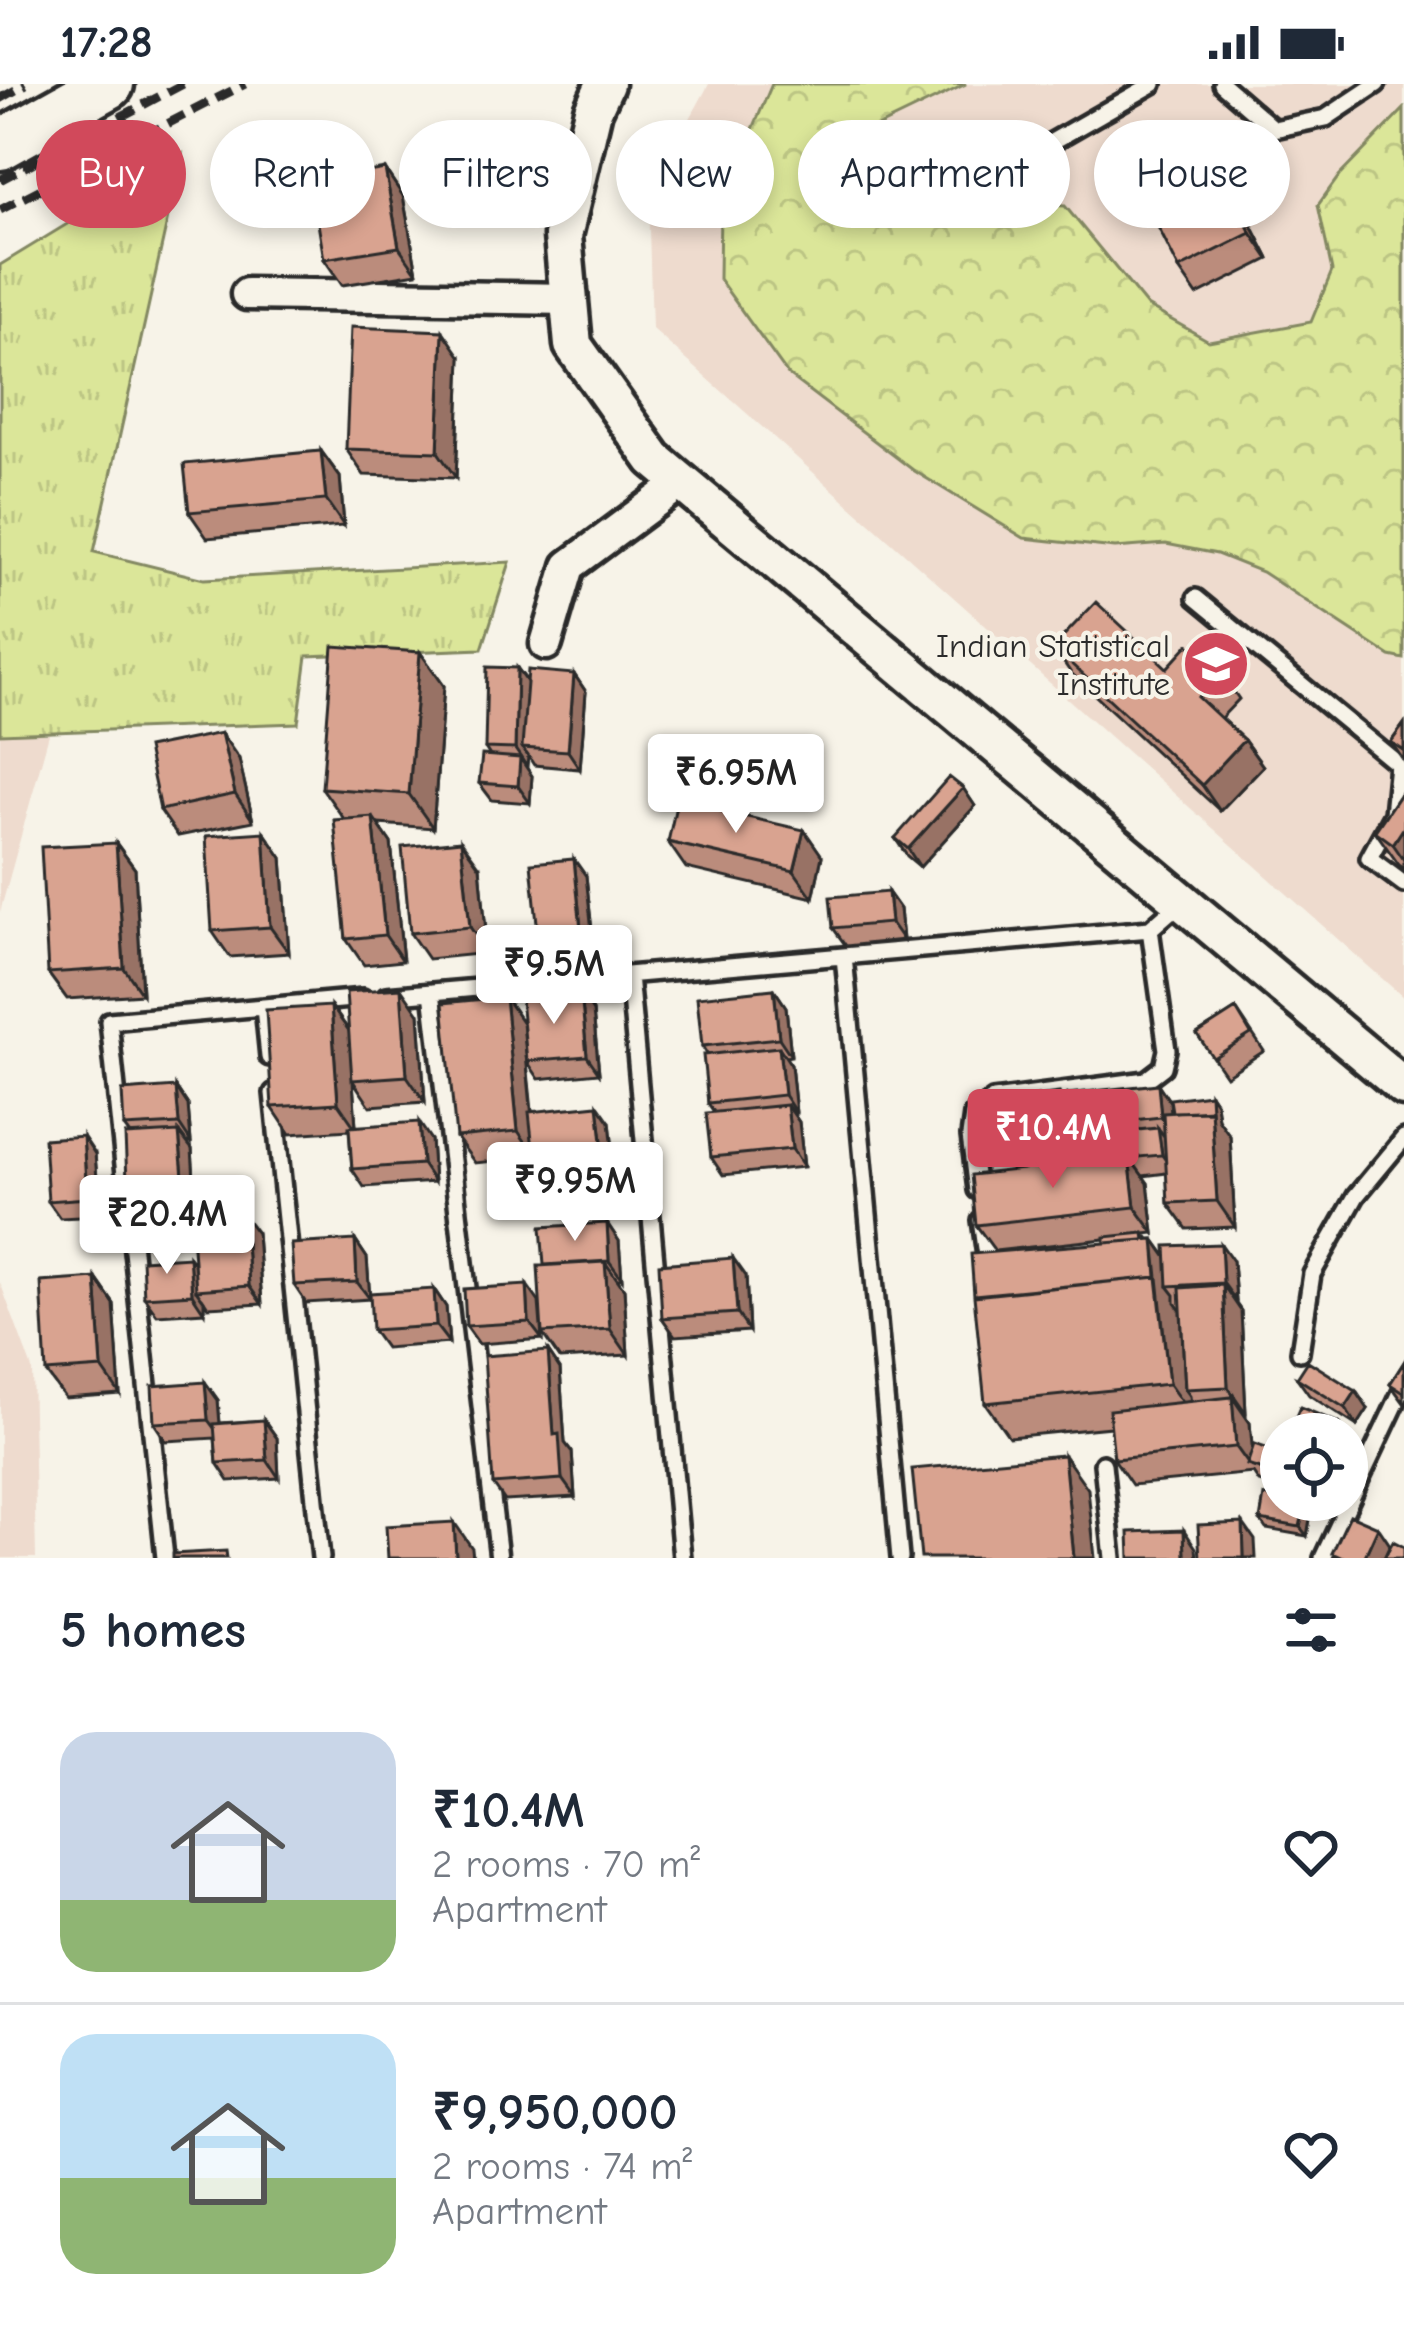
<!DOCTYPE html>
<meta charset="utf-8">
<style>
body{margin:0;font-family:"Comic Neue",sans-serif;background:#f2f2f3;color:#1f2937;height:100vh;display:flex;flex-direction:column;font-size:45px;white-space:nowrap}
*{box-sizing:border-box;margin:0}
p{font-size:39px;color:#747a83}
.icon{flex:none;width:66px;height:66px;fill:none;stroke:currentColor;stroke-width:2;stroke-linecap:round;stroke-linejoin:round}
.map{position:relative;height:1474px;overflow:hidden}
.details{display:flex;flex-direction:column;background:#fff;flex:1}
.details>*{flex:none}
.banner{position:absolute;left:36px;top:36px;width:1332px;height:108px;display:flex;gap:24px}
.fabs{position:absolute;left:1260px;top:1329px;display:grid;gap:24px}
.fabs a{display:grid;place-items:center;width:108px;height:108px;border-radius:50%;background:#fff;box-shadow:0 6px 18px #0003;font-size:60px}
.price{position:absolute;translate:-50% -102px;padding:0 27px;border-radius:12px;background:#fff;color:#222;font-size:39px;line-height:78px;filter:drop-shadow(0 3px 6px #0008)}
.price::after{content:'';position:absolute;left:50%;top:72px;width:36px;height:27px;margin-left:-18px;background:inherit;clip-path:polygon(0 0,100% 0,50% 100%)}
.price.active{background:#d1495b;color:#fff}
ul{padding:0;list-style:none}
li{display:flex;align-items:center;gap:36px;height:300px;padding:0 60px}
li+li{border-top:3px solid #e0e1e3}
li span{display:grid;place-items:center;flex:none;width:336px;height:240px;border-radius:36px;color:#555}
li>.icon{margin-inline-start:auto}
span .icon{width:144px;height:144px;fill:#fffc;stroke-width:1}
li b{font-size:51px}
h2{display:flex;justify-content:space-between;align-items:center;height:144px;padding:0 60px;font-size:51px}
.chip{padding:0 42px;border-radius:54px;background:#fff;box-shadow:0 6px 18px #0003;font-size:42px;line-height:108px}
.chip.active{background:#d1495b;color:#fff}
.status{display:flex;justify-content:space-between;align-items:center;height:84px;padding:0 60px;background:#fff;direction:ltr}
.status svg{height:33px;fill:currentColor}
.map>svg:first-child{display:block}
</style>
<div class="status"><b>17:28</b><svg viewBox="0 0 49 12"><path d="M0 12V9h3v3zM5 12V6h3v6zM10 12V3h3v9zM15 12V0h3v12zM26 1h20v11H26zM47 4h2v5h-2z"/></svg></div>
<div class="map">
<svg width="1404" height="1474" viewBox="0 0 1404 1474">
<defs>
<pattern id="grass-tufts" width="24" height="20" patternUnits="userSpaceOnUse" patternTransform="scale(3)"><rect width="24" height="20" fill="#dbe699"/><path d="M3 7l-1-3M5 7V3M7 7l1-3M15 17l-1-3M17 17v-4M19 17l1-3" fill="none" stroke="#bcc584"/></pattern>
<pattern id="forest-crowns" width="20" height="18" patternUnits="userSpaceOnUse" patternTransform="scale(3)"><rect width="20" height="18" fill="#dbe699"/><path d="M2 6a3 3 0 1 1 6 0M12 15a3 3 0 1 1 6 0" fill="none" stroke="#bcc584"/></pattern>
</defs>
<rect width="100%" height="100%" fill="#f7f3e8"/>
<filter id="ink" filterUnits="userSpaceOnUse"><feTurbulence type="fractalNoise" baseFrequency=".00833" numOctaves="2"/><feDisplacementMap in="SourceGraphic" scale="24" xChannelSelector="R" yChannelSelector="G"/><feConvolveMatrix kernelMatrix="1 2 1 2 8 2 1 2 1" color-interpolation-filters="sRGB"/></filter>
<g filter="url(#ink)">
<path fill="#eedbce" d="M709,0H1404V914L652,245L648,111Z
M0,650H49L0,828Z
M0,1198L32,1285L36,1474H0Z"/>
<path fill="url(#grass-tufts)" stroke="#838862" stroke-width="3" d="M182,70L94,468L204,495L510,478L482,565L307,572L298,639L0,650V181Z"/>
<path fill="url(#forest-crowns)" stroke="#838862" stroke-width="3" d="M772,0H966L877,43L855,70L859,102C912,141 928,126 987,120C1012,118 1039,121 1065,122L1147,222L1209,257L1311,238L1332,187L1318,121L1339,92L1404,25V575L1390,572L1262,488L1217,470L1166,460L1115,464L1024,454L913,386L788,291L719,195L720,123Z"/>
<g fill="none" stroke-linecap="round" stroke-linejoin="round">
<g stroke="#2b2b2b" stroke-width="24">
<path id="service" d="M1222,0L1274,45L1326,34L1377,0
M945,119L1153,0
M1196,514L1398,680L1393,730L1369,774L1404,800
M844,872L900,1474
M629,891L682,1474
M432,908L499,1474
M386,912L1150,845L1182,817
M264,923L269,973
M273,1009L321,1474
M977,1106L970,1052L973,1031L993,1016L1146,996L1163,983L1167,966L1150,845
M981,1136L988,1186
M1300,1268L1312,1190L1356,1112L1404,1054
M1103,1380L1113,1474
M165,1474L109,937L363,914
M1323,1474L1404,1302"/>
</g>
<g stroke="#2b2b2b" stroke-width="39">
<path id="minor" d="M247,210L569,215
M546,560L569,482L682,398"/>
</g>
<g stroke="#2b2b2b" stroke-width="45">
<path id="tertiary" d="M605,0L593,26L563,152L573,261L654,375L1404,1003"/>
</g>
<g stroke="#2b2b2b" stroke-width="57">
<path id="trunk" d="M0,61L109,0"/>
</g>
<use href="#service" stroke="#f7f3e8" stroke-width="15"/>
<use href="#minor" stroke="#f7f3e8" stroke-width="30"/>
<use href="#tertiary" stroke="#f7f3e8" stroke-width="36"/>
<use href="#trunk" stroke="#f7f3e8" stroke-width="48"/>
<path stroke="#2b2b2b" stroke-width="9" stroke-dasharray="18 9" stroke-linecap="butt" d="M0,15L26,0
M0,96L183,0
M0,126L245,0"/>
</g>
<path fill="#bb8c7c" stroke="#2b2b2b" stroke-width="3" d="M1196,41L1214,67L1269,175L1197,211L1179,185Z
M385,85L403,112L417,189L342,201L324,175Z
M461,273L456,394L364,391L346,365Z
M321,367L340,393L344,442L207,454L189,428Z
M1053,563L1167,584L1221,589L1239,615L1221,634L1244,656L1263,682L1220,727L1071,589Z
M420,568L444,602L433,744L378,740L391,759L403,877L364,881L346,855L344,735L322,704Z
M517,584L527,597L574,590L586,608L580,685L534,681L528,672L526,683L532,692L530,719L492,716L479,699L490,672L485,664Z
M1404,640V677L1391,658Z
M239,675L253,737L178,752L160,726Z
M963,704L975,722L920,783L907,772L895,754Z
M1404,704V785L1399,781L1375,747Z
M804,746L822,772L813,814L686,784L668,758Z
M264,748L282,774L289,869L230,873L212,847Z
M116,759L135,785L142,910L67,915L48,889Z
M480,783L488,869L428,875L410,849Z
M586,792L596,883L553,887L540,869Z
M888,808L900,825L903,856L846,862L833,844Z
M774,905L786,923L791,972L785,973L791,981L796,1029H793L799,1038L804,1083L723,1091L711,1073L714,1028L708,1019L707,970L702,962Z
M581,909L593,927L599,989L539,995L527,977Z
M505,913L523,939L532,1027L610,1038L614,1076L546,1082L536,1068V1073L475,1079L456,1053Z
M331,922L349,947L419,930L425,1018L370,1022L353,997L356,1042L431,1056L434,1098L364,1103L352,1085L349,1046L290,1050L272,1023Z
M1236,925L1264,967L1226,992L1197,950Z
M1158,1000L1170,1018L1210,1010L1216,1019L1218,1035L1230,1052L1235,1143L1187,1145L1168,1119L1167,1089L1143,1092L1148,1099L1154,1149L1145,1150L1149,1155H1154L1167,1173L1233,1177L1236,1217H1234L1241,1227L1246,1329L1243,1330L1250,1339L1252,1365L1281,1369V1405L1259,1398L1253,1389L1132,1401L1114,1375L1111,1343L1009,1353L985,1319L1105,1159V1155L995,1167L976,1141L1070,1079L1068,1060L1032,1065L1020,1047L1068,1023Z
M176,1003L188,1021L191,1058H187L192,1065L195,1111L140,1114L127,1097L130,1051L124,1043Z
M95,1070L100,1132L60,1134L48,1117Z
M607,1139L619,1157L622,1195H617L624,1205L628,1271L560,1275L542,1249L544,1182Z
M257,1149L262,1220L208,1223L204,1217V1228L157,1231L144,1213L189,1173L194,1179Z
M355,1156L367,1174L370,1215L306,1219L294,1201Z
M746,1192L749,1247L675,1252L662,1234Z
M96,1194L114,1220L120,1310L65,1314L46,1288Z
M434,1205L446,1223L449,1259L385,1264L372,1246Z
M539,1218L542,1255L479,1260L466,1242Z
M548,1267L560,1285L565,1359L572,1368L575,1413L505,1417L493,1400Z
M1404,1278V1319L1390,1300Z
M1297,1294L1368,1325L1357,1342L1309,1311Z
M205,1298L218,1316L220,1339L264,1336L277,1354L279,1394L229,1397L217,1379L215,1354L166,1357L154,1339Z
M1305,1420L1311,1429L1307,1452L1266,1445L1260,1436Z"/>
<path fill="#987265" stroke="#2b2b2b" stroke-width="3" d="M1196,41L1214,67L1269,175L1251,149Z
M385,85L403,112L417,189L399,163Z
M443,247L461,273L456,394L438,368Z
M321,367L340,393L344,442L326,416Z
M420,568L444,602L433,744L409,710Z
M517,584L530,602L522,664L528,672L527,683L515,665Z
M574,590L586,608L580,685L568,667Z
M221,649L239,675L253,737L235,710Z
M1244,656L1263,682L1220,727L1202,701Z
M520,674L532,692L530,719L518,702Z
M963,704L975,722L920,783L908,765Z
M373,733L391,759L403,877L385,851Z
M1404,743V776L1393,760Z
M804,746L822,772L813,814L794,787Z
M264,748L282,774L289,869L270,843Z
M461,757L480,783L488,869L470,843Z
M116,759L135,785L142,910L124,884Z
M574,775L586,792L596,883L583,865Z
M888,808L900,825L903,856L891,839Z
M401,904L419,930L425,1018L407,992Z
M774,905L786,923L791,972L779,954Z
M581,909L593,927L599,989L587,972Z
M505,913L523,939L535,1065H533L536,1073L518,1047Z
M331,922L350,948L356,1045L338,1019Z
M779,963L791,981L796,1029L784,1011Z
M1158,1000L1170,1018L1173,1051L1161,1033Z
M176,1003L188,1021L191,1058L179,1040Z
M1059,1009L1071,1027L1070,1043L1074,1048L1076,1059L1063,1041Z
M1210,1010L1216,1019L1218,1035L1230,1052L1235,1143L1217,1117Z
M598,1021L610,1038L614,1076L602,1058Z
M787,1021L799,1038L804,1083L792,1065Z
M419,1038L431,1056L434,1098L422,1080Z
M1158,1044L1171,1061L1174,1088L1162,1071Z
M179,1048L192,1065L195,1111L183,1093Z
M83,1052L95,1070L100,1132L87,1114Z
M1129,1073L1148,1099L1154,1149L1135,1123Z
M244,1132L257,1149L262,1220L249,1202Z
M607,1139L619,1157L622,1195L609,1177Z
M1154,1155L1172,1181L1168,1202L1175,1211V1219L1181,1227L1185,1305L1190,1312L1193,1334L1169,1300Z
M355,1156L367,1174L370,1215L357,1198Z
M1221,1160L1233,1177L1236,1217L1223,1199Z
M189,1173L202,1190L196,1206L204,1217V1228L192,1210Z
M733,1174L746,1192L749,1247L737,1229Z
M605,1178L624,1205L628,1271L610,1245Z
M96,1194L114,1220L120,1310L102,1284Z
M527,1201L539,1218L542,1255L529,1238Z
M1223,1201L1241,1227L1246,1329L1228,1303Z
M434,1205L446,1223L449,1259L436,1242Z
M548,1267L560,1285L565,1359L572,1368L575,1413L562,1395L554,1351Z
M205,1298L218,1316L221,1353L208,1336Z
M1356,1307L1368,1325L1357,1342L1345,1324Z
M1232,1313L1250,1339L1254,1383L1249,1381L1236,1363Z
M264,1336L277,1354L279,1394L267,1376Z
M1339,1339L1346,1350H1334Z
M1064,1371L1088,1405L1095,1474H1074Z
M1305,1420L1311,1429L1307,1452L1300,1443Z
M454,1438L472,1464L473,1474H456Z
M1243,1439L1255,1456L1256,1474H1244Z
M1378,1443L1390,1461L1384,1474H1364Z
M1184,1446L1196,1464L1197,1474H1185Z"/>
<path fill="#d9a390" stroke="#2b2b2b" stroke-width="3" d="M1196,41L1251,149L1179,185L1125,77Z
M385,85L399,163L324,175L311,98Z
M351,243L443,247L438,368L346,365Z
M321,367L326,416L189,428L184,380Z
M1096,518L1167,584L1189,560L1221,589L1198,613L1244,656L1202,701L1053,563Z
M333,562L420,568L409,710L322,704Z
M487,583L517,584L515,665L485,664Z
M528,586L574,590L568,667L522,664Z
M1404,640V667L1391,658Z
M221,649L235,710L160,726L147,664Z
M482,671L520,674L518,702L479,699Z
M949,693L963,704L908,765L895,754Z
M1404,704V743L1393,760L1375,747Z
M677,717L804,746L794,787L668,758Z
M373,733L385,851L346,855L334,736Z
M264,748L270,843L212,847L206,752Z
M461,757L470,843L410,849L402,763Z
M116,759L124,884L48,889L41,763Z
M574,775L583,865L540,869L531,779Z
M888,808L891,839L833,844L830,813Z
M401,904L407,992L352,996L346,908Z
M774,905L779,954L702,962L697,913Z
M581,909L587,972L527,977L521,915Z
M505,913L518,1047L456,1053L443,919Z
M331,922L338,1019L272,1023L266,926Z
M1236,925L1251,950L1213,974L1197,950Z
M779,963L784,1011L708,1019L703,971Z
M1158,1000L1161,1033L1070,1043L1067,1010Z
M176,1003L179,1040L124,1043L122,1007Z
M1059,1009L1063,1041L1020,1047L1015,1015Z
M1210,1010L1211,1027L1172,1028L1170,1015Z
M598,1021L602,1058L533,1065L529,1028Z
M787,1021L792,1065L711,1073L706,1029Z
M1211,1026L1217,1117L1168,1119L1163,1029Z
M419,1038L422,1080L352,1085L349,1043Z
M1158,1044L1162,1071L1070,1079L1067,1053Z
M179,1048L183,1093L127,1097L125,1051Z
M83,1052L87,1114L48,1117L44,1055Z
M1129,1073L1135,1123L976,1141L971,1091Z
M244,1132L249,1202L196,1206L191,1135Z
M607,1139L609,1177L544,1181L541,1143Z
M1144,1149L1145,1156L1105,1159V1153Z
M1154,1155L1157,1193L974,1211L971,1170Z
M355,1156L357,1198L294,1201L291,1160Z
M1221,1160L1223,1199L1168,1202L1166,1162Z
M189,1173L192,1210L144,1213L142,1176Z
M733,1174L737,1229L662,1234L659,1180Z
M605,1178L610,1245L542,1249L538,1182Z
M1157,1193L1169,1300L985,1319L974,1212Z
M96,1194L102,1284L46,1288L41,1198Z
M527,1201L529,1238L466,1242L464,1205Z
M1223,1201L1228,1303L1185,1305L1180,1204Z
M434,1205L436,1242L372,1246L370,1209Z
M548,1267L554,1351L559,1350L562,1395L493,1400L484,1272Z
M1308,1277L1356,1307L1345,1324L1297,1294Z
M1404,1278V1309L1390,1300Z
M205,1298L208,1336L154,1339L152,1302Z
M1232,1313L1236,1363L1114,1375L1109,1326Z
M1300,1323L1339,1339L1334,1350H1299L1290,1346Z
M264,1336L267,1376L217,1379L214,1340Z
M1254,1360L1281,1369V1392L1247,1381Z
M1064,1371L1074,1474H921L912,1385Z
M1264,1412L1305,1420L1300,1443L1260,1436Z
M1350,1431L1378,1443L1364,1474H1343L1332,1469Z
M454,1438L456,1474H388L386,1442Z
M1243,1439L1244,1474H1200L1198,1441Z
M1184,1446L1185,1474H1130L1129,1448Z
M1393,1457L1404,1463V1474H1384Z
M226,1467L227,1474H173V1470Z"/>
</g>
<defs>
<g id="university-disc" transform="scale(3.45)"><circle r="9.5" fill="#d1495b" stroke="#f7f3e8"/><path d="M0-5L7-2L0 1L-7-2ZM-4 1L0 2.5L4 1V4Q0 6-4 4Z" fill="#fff"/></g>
</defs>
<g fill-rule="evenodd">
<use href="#university-disc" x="1216" y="580"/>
</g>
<g text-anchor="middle" stroke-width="9" stroke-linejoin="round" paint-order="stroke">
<g font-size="33" fill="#2b2b2b" stroke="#f7f3e8" text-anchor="end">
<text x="1170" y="573">Indian Statistical<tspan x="1170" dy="38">Institute</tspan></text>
</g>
</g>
</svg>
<div class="fabs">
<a><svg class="icon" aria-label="locate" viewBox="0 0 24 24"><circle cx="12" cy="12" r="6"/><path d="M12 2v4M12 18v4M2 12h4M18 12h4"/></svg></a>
</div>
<b class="price" style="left:736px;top:752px">₹6.95M</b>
<b class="price" style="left:554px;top:943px">₹9.5M</b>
<b class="price active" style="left:1053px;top:1107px">₹10.4M</b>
<b class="price" style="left:575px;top:1160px">₹9.95M</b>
<b class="price" style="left:167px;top:1193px">₹20.4M</b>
<div class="banner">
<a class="chip active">Buy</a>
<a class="chip">Rent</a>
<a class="chip">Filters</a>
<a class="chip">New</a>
<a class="chip">Apartment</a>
<a class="chip">House</a>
</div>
</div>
<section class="details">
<h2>5 homes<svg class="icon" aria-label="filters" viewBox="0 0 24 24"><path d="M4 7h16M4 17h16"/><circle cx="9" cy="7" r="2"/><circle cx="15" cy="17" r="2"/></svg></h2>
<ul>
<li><span style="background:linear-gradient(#c9d6e8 70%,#8fb573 0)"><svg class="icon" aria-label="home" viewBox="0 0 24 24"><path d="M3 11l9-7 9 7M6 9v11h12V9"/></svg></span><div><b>₹10.4M</b><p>2 rooms · 70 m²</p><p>Apartment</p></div><svg class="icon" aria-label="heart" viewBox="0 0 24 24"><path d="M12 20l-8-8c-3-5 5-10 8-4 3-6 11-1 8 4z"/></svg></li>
<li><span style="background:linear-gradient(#bfe0f5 60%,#8fb573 0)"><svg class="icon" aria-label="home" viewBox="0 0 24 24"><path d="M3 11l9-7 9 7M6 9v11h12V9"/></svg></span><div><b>₹9,950,000</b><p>2 rooms · 74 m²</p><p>Apartment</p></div><svg class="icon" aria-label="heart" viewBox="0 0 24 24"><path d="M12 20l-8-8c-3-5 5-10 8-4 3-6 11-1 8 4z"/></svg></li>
</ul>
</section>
